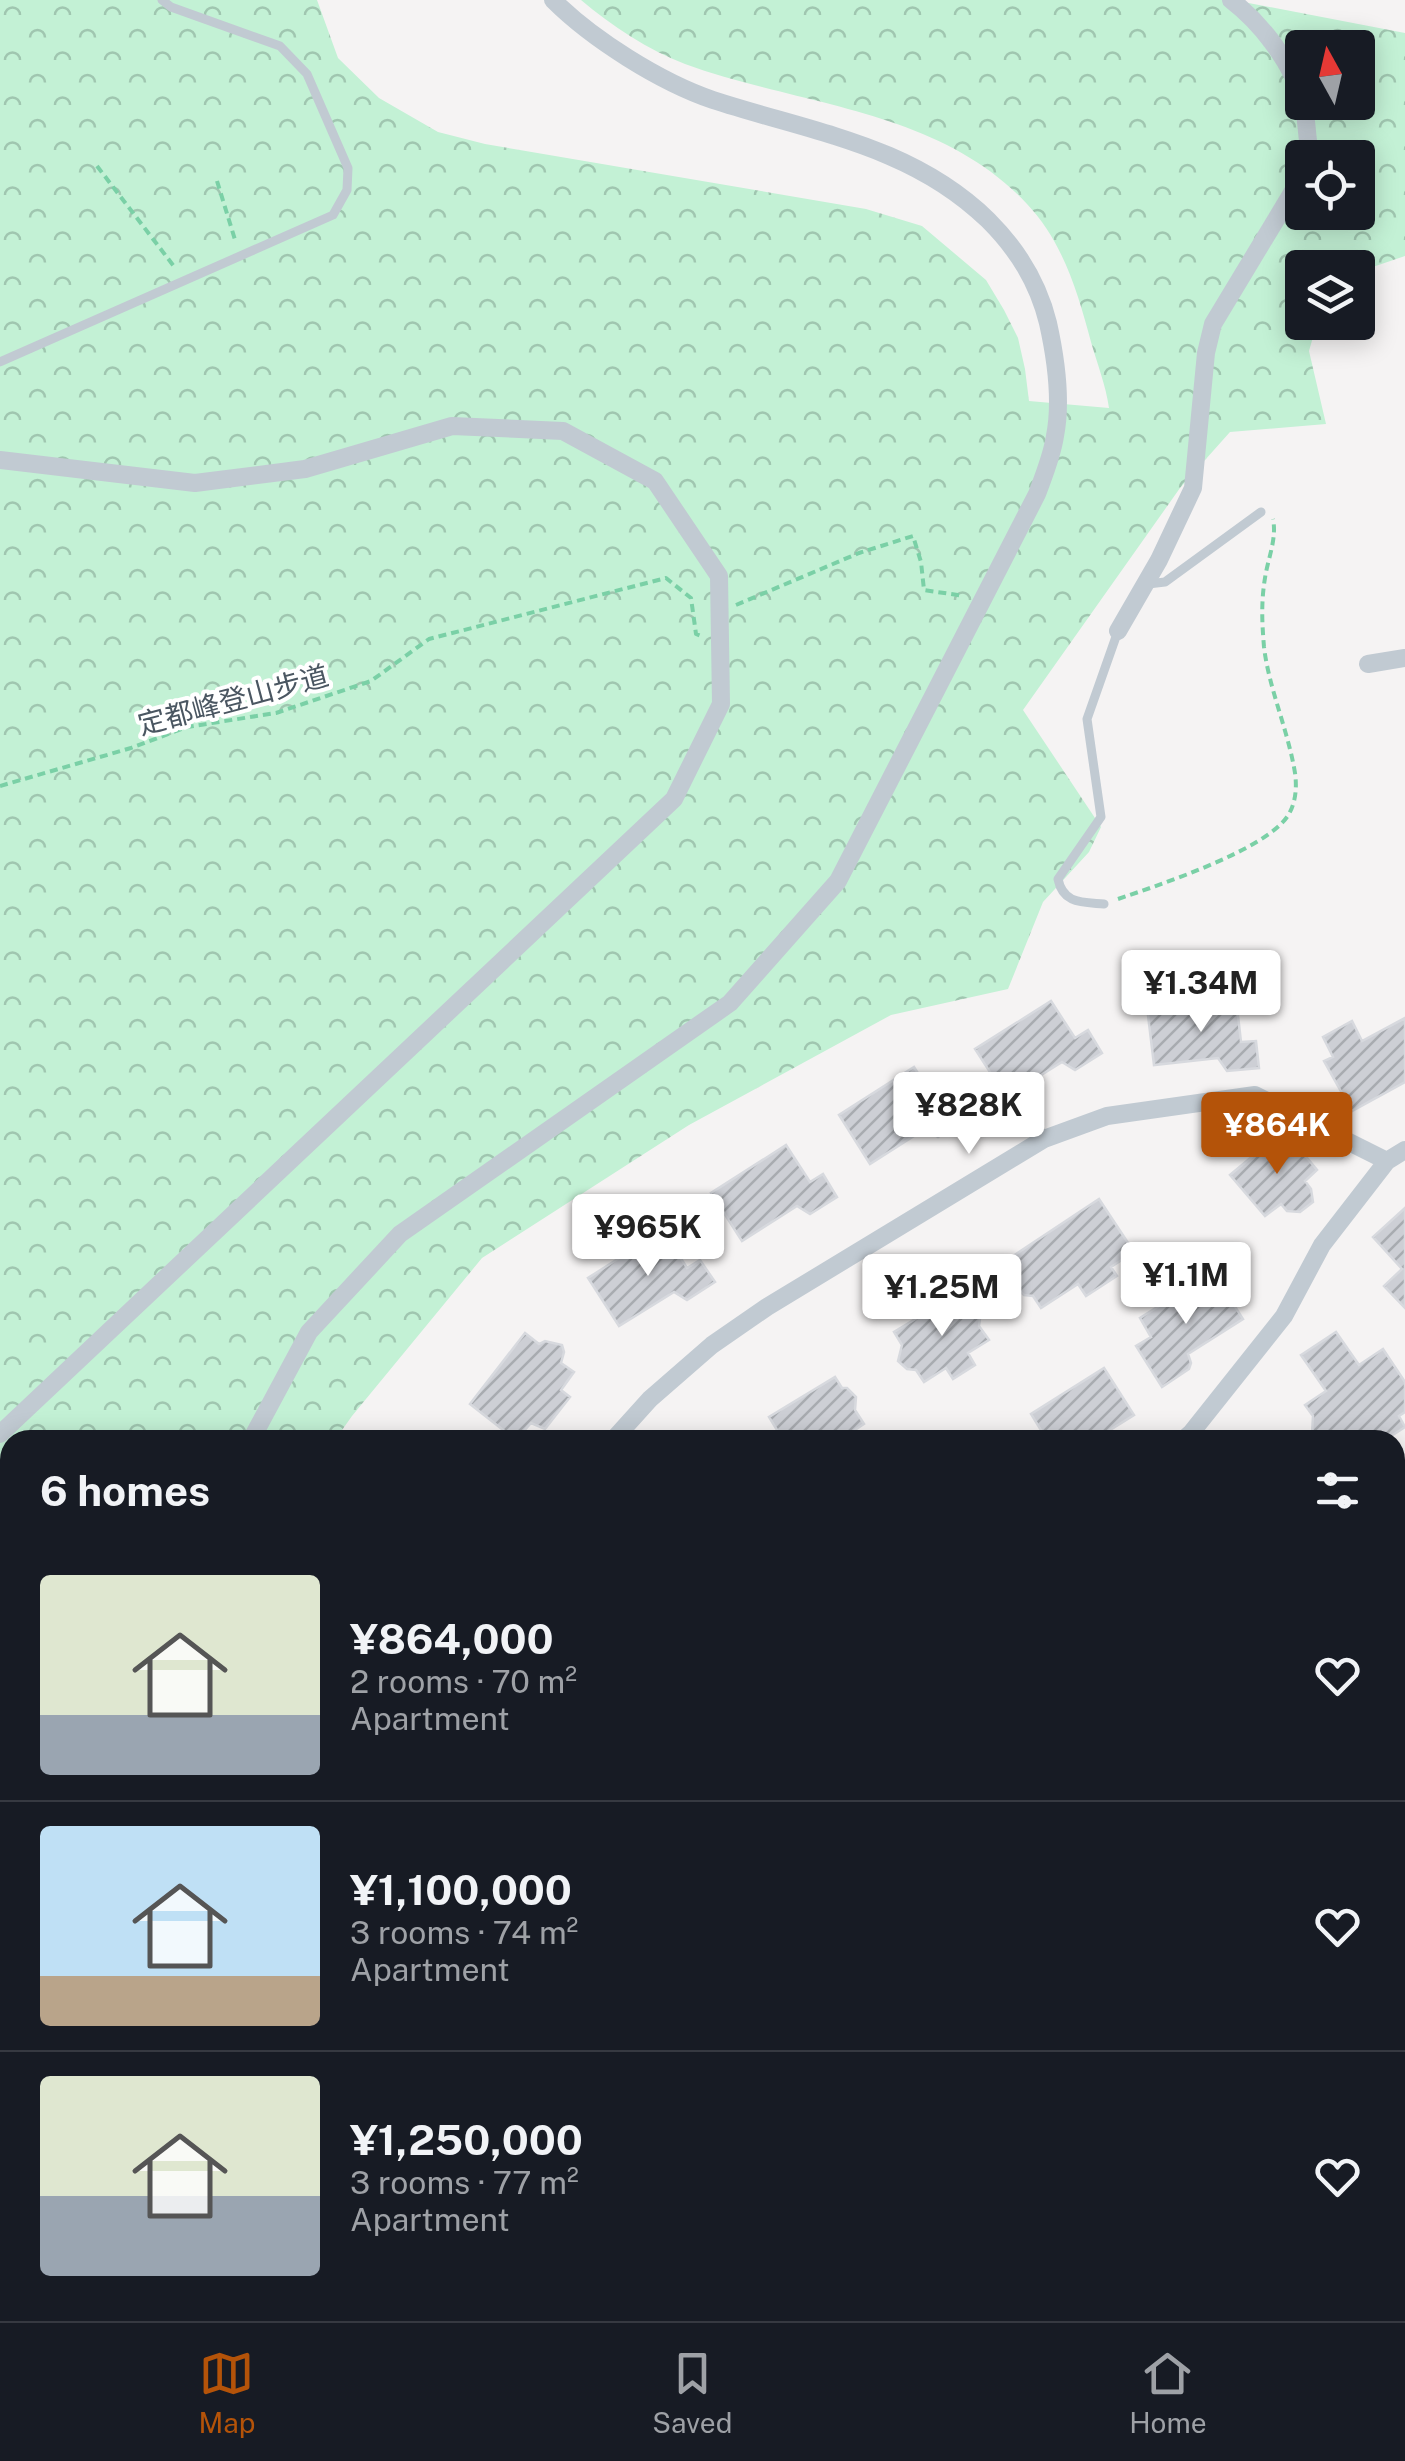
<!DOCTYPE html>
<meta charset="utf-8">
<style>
body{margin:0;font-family:"Public Sans","Noto Sans SC",sans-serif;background:#20242c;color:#f1f3f6;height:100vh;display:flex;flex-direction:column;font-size:38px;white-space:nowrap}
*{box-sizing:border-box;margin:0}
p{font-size:32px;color:#9ea1a6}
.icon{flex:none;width:55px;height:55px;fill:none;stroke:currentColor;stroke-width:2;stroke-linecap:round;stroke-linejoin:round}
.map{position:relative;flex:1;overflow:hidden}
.side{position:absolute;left:0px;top:1430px;width:1405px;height:892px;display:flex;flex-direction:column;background:#171b24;border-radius:30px 30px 0 0;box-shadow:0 5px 25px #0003}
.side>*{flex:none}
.needle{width:65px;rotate:352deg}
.controls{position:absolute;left:1285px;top:30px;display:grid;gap:20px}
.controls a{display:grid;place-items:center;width:90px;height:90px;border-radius:10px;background:#171b24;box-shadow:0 5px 25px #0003;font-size:50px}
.price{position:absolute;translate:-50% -85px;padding:0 22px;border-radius:10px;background:#fff;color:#222;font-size:32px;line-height:65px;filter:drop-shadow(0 2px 5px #0008)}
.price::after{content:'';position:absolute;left:50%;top:60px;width:30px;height:22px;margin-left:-15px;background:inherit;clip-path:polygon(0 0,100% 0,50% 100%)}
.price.on{background:#b45309;color:#fff}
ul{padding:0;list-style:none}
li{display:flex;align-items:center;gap:30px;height:250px;padding:0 40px}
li+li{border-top:2px solid #363941}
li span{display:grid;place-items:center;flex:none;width:280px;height:200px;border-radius:10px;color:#555}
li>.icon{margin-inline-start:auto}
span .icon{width:120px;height:120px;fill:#fffc;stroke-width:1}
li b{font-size:42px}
h2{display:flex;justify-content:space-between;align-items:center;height:120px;padding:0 40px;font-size:42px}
.tabs{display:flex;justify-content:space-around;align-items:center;height:140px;border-top:2px solid #363941;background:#171b24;font-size:28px;color:#9ea1a6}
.tabs a{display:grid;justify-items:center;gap:5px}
.tabs .on{color:#b45309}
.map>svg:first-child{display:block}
</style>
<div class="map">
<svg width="1405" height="2321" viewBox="0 0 1405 2321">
<defs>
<pattern id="forest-crowns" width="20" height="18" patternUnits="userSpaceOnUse" patternTransform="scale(2.5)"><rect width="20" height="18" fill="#c3f1d5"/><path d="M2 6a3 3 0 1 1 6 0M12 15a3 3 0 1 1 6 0" fill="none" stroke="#a0c6b0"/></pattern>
<pattern id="building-hatch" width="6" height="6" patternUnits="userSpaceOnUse" patternTransform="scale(2.5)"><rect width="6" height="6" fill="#cdcfd5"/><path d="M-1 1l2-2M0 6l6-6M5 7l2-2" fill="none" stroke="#a8abb0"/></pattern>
</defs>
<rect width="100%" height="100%" fill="#f5f3f3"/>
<path fill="url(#forest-crowns)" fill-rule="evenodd" d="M0,0H317L338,58L379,98L438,132L485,144L866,209L922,226L986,280L1004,310L1018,338L1025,369L1029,401L1109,408C1106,386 1097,363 1091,342C1078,293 1063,242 1027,204C939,109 800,106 685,64C648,50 612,26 581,0H1233L1405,33V256L1358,272V268H1302V322L1317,323L1309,351L1326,424L1230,432L1180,488L1023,710L1101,827L1089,852L1043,902L1008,989L891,1015L689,1125L482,1258L352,1416L335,1440H10V1893L0,1919ZM1302,48H1358V102H1302ZM1302,158H1358V212H1302Z
M0,1977L10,2003V2312L967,2313V2321H0Z"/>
<path fill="url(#building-hatch)" stroke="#d7d9de" stroke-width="2.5" d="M1236,998L1241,1042L1256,1041L1259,1068L1227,1071L1218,1058L1154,1065L1147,1007Z
M1051,1001L1075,1038L1088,1030L1102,1053L1075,1070L1062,1062L1006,1097L975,1049Z
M1405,1018V1082L1352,1111L1324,1061L1333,1057L1323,1037L1352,1021L1362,1041Z
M914,1067L938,1105L951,1097L965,1119L938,1137L925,1129L870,1164L839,1115Z
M1284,1130L1317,1170L1305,1181L1311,1189L1313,1202L1300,1212L1287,1211L1281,1204L1265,1216L1230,1175Z
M786,1145L810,1182L823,1174L837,1197L810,1214L797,1206L742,1241L711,1193Z
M1099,1199L1134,1252L1111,1267L1117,1276L1086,1296L1078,1284L1041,1308L1033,1296L1024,1295L1015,1287L1019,1271L1010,1258Z
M1405,1208V1308L1384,1286L1402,1269L1373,1237Z
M663,1230L687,1268L700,1260L715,1282L687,1300L674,1292L619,1326L588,1278Z
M1213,1272L1243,1319L1188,1354L1191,1363L1189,1369L1162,1387L1136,1346L1151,1337L1140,1318Z
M960,1292L966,1303H972L981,1312L979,1326L989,1340L968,1353L975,1365L953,1379L946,1368L924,1382L916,1370L907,1369L898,1361L902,1345L894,1332Z
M1336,1332L1359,1365L1383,1349L1405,1382V1412L1399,1416L1405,1427L1385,1440H1315L1312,1434L1313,1416L1305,1405L1326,1391L1301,1355Z
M525,1333L539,1344L545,1341L562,1345L564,1352L561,1363L574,1372L561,1390L570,1397L545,1429L531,1423L516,1440L470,1404Z
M1104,1368L1134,1415L1094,1440H1047L1031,1414Z
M835,1377L842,1388H847L856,1397L855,1410L864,1424L840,1440H774L777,1430L769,1417Z"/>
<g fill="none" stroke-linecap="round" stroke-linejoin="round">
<path stroke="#7ad0a6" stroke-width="4" stroke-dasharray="8 5" stroke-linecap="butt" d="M97,166L176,269
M217,181L236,243
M736,605L859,553L913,536L921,562L924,590L964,596
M0,786L131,748L187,727L276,713L371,681L429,639L666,578L691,598L696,634L701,636
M1118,899C1159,885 1263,851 1287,817C1296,804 1297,787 1295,773C1288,730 1269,689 1264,647C1262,623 1261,602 1265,578C1268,558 1277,539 1273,519
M0,1766L10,1761"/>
<path stroke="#c1cad2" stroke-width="9" d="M0,362L333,215L347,190L348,168L307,74L280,46L171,7L162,0
M1148,584L1165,582L1261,512
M1104,904C1082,902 1063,904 1058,879L1101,817L1087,719L1118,631"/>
<path stroke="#c1cad2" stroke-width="18" d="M1231,0C1262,24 1289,60 1302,97
M1304,158L1308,141L1304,102
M0,460L195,483L305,469L452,426L563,431L655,481L719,576L721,704L674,799L0,1434
M1118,631L1159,560L1193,488L1206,353L1213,324L1295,188L1302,161
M1368,664L1405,658
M251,1440L309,1332L400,1234L730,1003L838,881L1037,494C1044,475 1052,456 1055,436C1062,400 1056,359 1048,323C1038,282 1018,250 988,220C911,145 811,132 713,100C660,82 592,39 553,0
M613,1440L650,1399L712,1345L767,1307L1044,1139L1107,1116L1255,1095L1387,1161
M1183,1440L1191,1433L1284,1316L1322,1245L1387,1161L1405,1150
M0,1651L10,1657
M1395,1738L1405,1727
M1049,2321L1054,2312"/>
</g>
<g text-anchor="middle" stroke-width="8" stroke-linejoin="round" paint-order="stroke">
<g font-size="28" fill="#4a5661" stroke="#fff">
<text transform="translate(233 700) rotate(-15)" y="10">定都峰登山步道</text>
</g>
</g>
</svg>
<div class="controls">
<a><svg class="needle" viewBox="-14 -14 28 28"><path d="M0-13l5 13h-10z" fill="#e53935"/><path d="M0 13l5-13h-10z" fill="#9ea1a6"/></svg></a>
<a><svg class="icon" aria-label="locate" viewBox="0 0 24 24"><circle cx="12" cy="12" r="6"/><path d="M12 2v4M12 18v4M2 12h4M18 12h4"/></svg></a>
<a><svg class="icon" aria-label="layers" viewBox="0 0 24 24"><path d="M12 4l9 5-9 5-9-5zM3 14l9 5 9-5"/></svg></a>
</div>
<b class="price" style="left:1201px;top:1035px">¥1.34M</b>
<b class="price" style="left:969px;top:1157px">¥828K</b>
<b class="price on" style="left:1277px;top:1177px">¥864K</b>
<b class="price" style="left:648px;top:1279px">¥965K</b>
<b class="price" style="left:1186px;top:1327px">¥1.1M</b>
<b class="price" style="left:942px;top:1339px">¥1.25M</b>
<section class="side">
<h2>6 homes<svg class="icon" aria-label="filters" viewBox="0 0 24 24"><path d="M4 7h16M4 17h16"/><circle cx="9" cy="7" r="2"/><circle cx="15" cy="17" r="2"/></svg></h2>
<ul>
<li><span style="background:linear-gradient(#dfe7d0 70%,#9aa5b1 0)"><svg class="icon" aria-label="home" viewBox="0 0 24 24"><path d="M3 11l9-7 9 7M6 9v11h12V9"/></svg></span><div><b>¥864,000</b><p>2 rooms · 70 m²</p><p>Apartment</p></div><svg class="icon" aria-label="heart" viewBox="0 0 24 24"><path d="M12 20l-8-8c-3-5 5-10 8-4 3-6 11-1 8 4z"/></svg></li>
<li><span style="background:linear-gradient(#bfe0f5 75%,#b9a48a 0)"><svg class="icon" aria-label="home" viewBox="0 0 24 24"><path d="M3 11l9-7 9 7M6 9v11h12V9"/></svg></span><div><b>¥1,100,000</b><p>3 rooms · 74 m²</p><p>Apartment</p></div><svg class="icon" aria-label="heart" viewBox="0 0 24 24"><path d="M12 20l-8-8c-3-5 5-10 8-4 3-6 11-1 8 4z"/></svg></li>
<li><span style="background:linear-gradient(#dfe7d0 60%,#9aa5b1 0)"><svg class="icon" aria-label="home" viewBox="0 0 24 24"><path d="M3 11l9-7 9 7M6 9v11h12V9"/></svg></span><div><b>¥1,250,000</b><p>3 rooms · 77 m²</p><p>Apartment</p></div><svg class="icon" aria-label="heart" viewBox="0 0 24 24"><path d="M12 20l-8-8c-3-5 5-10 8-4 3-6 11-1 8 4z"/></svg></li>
</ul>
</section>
</div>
<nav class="tabs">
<a class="on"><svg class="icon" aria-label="map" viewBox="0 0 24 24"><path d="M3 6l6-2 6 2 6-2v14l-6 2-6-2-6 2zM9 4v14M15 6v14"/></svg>Map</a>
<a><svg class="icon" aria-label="saved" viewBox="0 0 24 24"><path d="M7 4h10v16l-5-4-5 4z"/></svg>Saved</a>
<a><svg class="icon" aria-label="home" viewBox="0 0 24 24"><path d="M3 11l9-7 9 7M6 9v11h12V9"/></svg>Home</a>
</nav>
